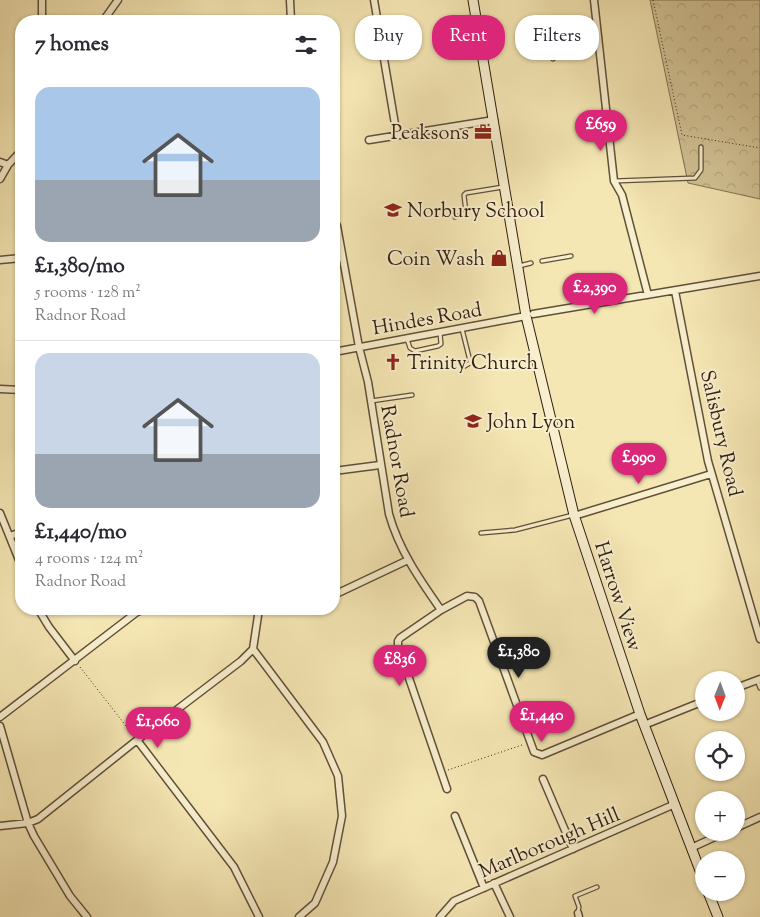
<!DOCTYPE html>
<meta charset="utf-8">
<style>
body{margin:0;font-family:"Sorts Mill Goudy",serif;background:#f2f2f3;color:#2b2b33;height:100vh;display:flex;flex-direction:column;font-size:19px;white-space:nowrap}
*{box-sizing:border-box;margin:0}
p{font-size:16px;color:#7c7c81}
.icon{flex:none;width:28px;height:28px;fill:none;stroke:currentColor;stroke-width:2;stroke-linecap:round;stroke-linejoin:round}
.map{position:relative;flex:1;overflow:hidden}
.panel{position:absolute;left:15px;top:15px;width:325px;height:600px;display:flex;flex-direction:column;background:#fff;border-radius:20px;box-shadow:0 1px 4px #0004}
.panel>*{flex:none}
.guide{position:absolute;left:355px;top:15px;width:330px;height:45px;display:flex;gap:10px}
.needle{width:32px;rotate:181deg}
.fabs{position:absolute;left:695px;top:671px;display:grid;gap:10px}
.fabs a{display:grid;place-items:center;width:50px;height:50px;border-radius:50%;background:#fff;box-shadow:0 1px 4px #0004;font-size:25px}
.price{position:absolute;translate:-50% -42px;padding:0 11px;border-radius:18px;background:#db2777;color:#fff;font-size:16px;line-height:32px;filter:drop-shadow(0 1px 2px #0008)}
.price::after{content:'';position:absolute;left:50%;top:30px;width:15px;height:11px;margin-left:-8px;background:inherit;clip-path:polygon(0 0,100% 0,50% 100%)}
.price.on{background:#222;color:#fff}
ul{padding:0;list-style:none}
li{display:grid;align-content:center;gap:10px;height:265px;padding:0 20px}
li+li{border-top:1px solid #e1e1e2}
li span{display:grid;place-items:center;height:155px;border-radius:15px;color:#555}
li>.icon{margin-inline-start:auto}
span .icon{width:90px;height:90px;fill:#fffc;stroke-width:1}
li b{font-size:21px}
h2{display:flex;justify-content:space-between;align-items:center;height:60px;padding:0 20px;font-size:21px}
.chip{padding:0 18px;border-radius:20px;background:#fff;box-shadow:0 1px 4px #0004;font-size:18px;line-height:45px}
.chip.on{background:#db2777;color:#fff}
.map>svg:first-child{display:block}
</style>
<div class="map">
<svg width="760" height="917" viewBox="0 0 760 917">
<defs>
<pattern id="forest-crowns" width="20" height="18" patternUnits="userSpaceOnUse" patternTransform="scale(1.25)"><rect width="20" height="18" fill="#d4c598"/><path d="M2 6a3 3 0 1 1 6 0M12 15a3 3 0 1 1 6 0" fill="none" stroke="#b6a982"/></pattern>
</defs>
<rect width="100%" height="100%" fill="#f5e7b4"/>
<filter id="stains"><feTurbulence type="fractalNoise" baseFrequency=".004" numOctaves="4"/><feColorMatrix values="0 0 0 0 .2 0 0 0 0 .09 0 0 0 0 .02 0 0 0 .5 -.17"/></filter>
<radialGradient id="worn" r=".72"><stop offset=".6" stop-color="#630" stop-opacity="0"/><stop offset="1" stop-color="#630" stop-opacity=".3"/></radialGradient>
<path fill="url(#forest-crowns)" stroke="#827254" d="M650,0H760V199L688,183Z"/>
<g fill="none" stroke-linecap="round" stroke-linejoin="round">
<g stroke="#615039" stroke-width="5.5">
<path id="lane" d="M551,43L552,50
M553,59L552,50L599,46
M615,181L695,178L701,170V147
M455,217L466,213L464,195L466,193L503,187
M542,261L571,256
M519,266L531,263
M462,329L470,361V363L465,366
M407,339L410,348L415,351L438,346L441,344L440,333
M371,401L412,395
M481,533L515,530L573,515
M757,680L760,688
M578,912L579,907L575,896L597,887"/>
</g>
<g stroke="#615039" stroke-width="9">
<path id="street" d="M290,0L291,21
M374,0L397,136
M594,0L614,181L622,195L648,295
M42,21V0
M103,21L118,0
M369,140L494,120
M0,162L8,165
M0,179L8,165L21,151
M334,219L337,226L359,347L368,382L389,514C399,550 420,580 441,610L467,596L475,597L479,601L534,752L542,755L640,714
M0,260L21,258
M675,291L708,461L760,639
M533,314L760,276
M334,352L526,316
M0,389L21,390
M334,471L380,465
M0,513L21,565
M574,516L711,474
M10,536L21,532
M334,595L408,560
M38,609L49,627L75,661
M259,609L253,649L323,742L338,776L342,816L333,862L315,903L299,917
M441,610L400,638L398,641V646L447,789
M736,688L760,679
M0,717L137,612L145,609
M644,725L704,701
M0,726L28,823L34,836L70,896L87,917
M137,740L234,867L259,917
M543,779L573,849
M455,816L484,888
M0,826L28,823L38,819L137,740L241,661L253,649
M736,828L760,817
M691,848L726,832
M494,883L510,917
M578,913L579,917
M440,917L454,901L675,804"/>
</g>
<g stroke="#301e10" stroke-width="11">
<path id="secondary" d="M473,0L526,316L574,515L640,714L704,881
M708,892L718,917"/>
</g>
<path stroke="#301e10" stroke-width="1" stroke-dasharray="1 2.5" stroke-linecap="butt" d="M653,0L682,135L760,148
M80,667L133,735
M448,770L522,745"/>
<use href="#lane" stroke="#f8efce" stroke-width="3"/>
<use href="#street" stroke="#f8efce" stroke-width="6"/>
<use href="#secondary" stroke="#f8efce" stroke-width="9"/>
</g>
<defs>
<g id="office-bare" transform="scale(1.35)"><path d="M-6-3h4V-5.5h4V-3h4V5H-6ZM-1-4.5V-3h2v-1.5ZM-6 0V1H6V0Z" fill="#8f2418" stroke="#f8efce" stroke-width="2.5" paint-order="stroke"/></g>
<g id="school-bare" transform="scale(1.35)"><path d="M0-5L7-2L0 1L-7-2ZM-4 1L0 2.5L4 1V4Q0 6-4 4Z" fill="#8f2418" stroke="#f8efce" stroke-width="2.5" paint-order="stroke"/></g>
<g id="shop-bare" transform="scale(1.35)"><path d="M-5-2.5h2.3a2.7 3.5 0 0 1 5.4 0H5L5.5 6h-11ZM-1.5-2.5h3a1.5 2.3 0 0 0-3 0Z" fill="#8f2418" stroke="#f8efce" stroke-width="2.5" paint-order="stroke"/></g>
<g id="church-bare" transform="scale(1.35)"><path d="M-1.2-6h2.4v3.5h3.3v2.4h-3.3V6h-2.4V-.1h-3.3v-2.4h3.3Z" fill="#8f2418" stroke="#f8efce" stroke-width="2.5" paint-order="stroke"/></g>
</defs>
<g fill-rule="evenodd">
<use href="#office-bare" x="483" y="132"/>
<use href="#school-bare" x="393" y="210"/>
<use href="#shop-bare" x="499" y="258"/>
<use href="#church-bare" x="393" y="362"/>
<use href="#school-bare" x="473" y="421"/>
</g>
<g text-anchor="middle" stroke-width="4" stroke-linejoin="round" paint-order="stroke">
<g font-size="20" fill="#301e10" stroke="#f8efce" text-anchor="start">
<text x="469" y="139" text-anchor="end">Peaksons</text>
<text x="407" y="217">Norbury School</text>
<text x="485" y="265" text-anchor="end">Coin Wash</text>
<text x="407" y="369">Trinity Church</text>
<text x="487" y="428">John Lyon</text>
</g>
<g font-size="20" fill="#301e10" stroke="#f8efce">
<text transform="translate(427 318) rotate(-10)" y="7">Hindes Road</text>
<text transform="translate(722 433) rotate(77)" y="7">Salisbury Road</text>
<text transform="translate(398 461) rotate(80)" y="7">Radnor Road</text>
<text transform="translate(619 596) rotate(72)" y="7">Harrow View</text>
<text transform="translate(549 842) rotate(-23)" y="7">Marlborough Hill</text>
</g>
</g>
<rect width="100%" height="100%" filter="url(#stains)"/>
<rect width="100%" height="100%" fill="url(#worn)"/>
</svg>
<div class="fabs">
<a><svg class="needle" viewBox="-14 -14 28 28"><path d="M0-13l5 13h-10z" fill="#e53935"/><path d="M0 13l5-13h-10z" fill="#7c7c81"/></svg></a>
<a><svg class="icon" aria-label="locate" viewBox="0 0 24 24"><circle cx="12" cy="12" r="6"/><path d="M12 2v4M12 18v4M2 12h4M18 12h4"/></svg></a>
<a>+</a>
<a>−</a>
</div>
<b class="price" style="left:601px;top:152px">£659</b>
<b class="price" style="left:595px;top:315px">£2,390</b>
<b class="price" style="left:639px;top:485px">£990</b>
<b class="price on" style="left:519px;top:679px">£1,380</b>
<b class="price" style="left:400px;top:687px">£836</b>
<b class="price" style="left:542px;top:743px">£1,440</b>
<b class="price" style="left:158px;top:749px">£1,060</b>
<div class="guide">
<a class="chip">Buy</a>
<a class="chip on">Rent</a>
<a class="chip">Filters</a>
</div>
<section class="panel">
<h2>7 homes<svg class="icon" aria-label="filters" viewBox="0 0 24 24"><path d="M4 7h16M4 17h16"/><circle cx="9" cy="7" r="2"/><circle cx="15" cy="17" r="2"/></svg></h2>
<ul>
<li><span style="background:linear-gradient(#a9c7e8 60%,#9aa5b1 0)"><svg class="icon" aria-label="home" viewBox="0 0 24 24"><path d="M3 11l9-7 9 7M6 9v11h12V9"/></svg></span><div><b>£1,380/mo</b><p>5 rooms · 128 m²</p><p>Radnor Road</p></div></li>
<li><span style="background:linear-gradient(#c9d6e8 65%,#9aa5b1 0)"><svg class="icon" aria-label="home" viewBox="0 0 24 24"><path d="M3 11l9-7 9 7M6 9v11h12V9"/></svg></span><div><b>£1,440/mo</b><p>4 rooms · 124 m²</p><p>Radnor Road</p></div></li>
</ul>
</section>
</div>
